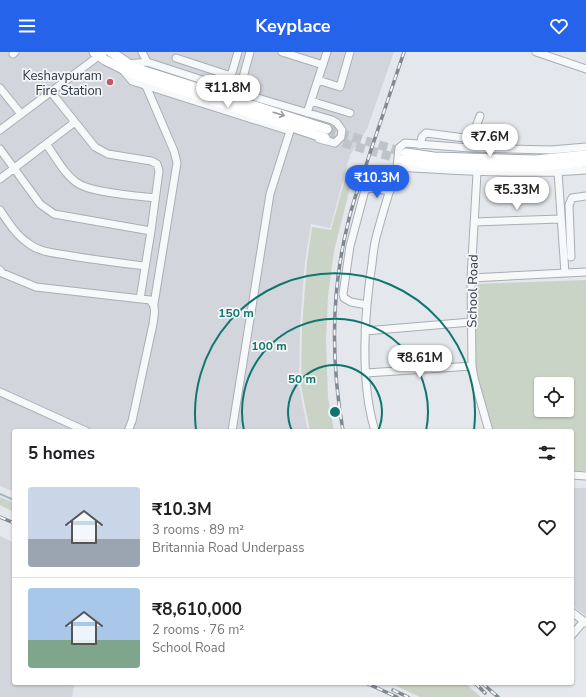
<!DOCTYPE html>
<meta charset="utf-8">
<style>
body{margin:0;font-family:"Nunito Sans",sans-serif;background:#f2f2f2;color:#202124;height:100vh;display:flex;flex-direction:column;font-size:15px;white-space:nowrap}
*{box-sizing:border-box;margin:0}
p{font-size:13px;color:#757577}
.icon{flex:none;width:22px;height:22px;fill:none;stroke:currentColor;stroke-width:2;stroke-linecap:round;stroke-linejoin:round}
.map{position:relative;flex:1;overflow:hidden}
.panel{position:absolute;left:12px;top:377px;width:562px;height:256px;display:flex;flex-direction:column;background:#fff;border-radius:4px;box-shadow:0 1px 3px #0004}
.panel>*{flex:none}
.controls{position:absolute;left:534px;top:325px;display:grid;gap:8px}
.controls a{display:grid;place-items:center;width:40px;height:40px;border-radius:4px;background:#fff;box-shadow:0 1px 3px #0004;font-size:20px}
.price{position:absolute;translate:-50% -34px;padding:0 9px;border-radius:14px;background:#fff;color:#222;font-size:13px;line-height:26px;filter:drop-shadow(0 1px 2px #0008)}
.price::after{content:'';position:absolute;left:50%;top:24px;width:12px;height:9px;margin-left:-6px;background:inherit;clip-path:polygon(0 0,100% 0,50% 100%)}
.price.selected{background:#2563eb;color:#fff}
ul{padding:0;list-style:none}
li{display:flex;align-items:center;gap:12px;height:100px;padding:0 16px}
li+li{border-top:1px solid #e0e0e0}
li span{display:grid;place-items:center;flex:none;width:112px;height:80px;border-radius:4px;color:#555}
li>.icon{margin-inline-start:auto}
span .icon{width:48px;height:48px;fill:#fffc;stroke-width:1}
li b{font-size:17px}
h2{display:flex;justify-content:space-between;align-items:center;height:48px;padding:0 16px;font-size:17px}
header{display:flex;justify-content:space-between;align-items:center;height:52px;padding:0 16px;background:#2563eb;color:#fff;font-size:18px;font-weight:700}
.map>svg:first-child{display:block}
</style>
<header><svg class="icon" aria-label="menu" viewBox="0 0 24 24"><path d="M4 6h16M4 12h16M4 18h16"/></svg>Keyplace<svg class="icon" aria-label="heart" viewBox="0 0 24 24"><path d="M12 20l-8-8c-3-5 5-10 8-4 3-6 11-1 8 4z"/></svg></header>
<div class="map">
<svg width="586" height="645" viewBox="0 0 586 645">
<rect width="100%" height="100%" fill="#e4e7eb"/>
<path fill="#d2d6dc" d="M0,0H394L367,77L350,103L330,176L311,172L305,209L300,275L299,334L308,379H14V440L0,434Z
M572,436H586V564L572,553Z
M0,484L14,491V631H75L72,645H0Z"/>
<path fill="#cad4c6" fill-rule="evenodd" d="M348,116H355L334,199L328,244L326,289L328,346L334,379H310L301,334L302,275L307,210L312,175L331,178Z
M586,228V419H572V379H493L476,322L473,232ZM541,332H567V358H541Z
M0,445L14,451V460L0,453Z
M390,631H465L481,645H420Z"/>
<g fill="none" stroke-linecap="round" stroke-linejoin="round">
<path stroke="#a2b7c7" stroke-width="2" d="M0,442L14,448
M433,631H434"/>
<path stroke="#bfc4c9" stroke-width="9" stroke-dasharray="9 4.5" stroke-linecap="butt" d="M327,77L406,101
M330,87L403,108"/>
<g stroke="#a9aeb5" stroke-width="9">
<path id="minor" d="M282,0L323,13
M536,0L586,17
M13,2L15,0
M176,6L231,24L238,0
M147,10L264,48L332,68L337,71L342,78L341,85L335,91L319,87
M128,12L147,10L142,0
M123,18L132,29L290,79L270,142L232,379
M318,28L340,35L350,0
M146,34L174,99L177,111L154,252
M0,36L21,62
M51,40L95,95L108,102L151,109L157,112L159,119L151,179L140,247
M239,40L250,0
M311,49L350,61
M307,61L327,0
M0,78L104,0
M46,92C56,105 65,124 79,132C94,141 137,144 155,146
M420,93L422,85L426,81L465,86C475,82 476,74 480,64
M0,97L40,152L54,162L151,179
M397,115L399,96L405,91L470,96L551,98L586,95
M558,120L565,221
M477,121L471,226L472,314L474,326L489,379
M0,127L75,70
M0,158C8,170 16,183 28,191C40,201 57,201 72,204C96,208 121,211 145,214
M474,170L561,167
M571,205L569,153L572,146L586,144
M0,218L2,221L36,235L150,248C157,255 154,263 153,272L132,369L128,379
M471,226L586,220
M367,253L351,250L344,246L343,242L350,194L365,138L371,136L390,139
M365,279L471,270
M366,321L472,314
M0,340L86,379
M375,379C360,330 364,263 372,212C373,203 374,192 377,182C383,160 390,137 397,115C460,119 523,123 586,118
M572,423L586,424
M572,560L586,571
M572,583L584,569"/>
</g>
<g stroke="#a4acb5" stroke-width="11">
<path id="major" d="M94,0L105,8L133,22L325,86
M111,0L135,16L327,77
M406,101L434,105L535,108L586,103
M403,108L433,113L536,115L586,110"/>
</g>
<use href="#minor" stroke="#f6f8f9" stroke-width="7"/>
<use href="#major" stroke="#fff" stroke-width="9"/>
<g stroke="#7f8893" stroke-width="3.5">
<path id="rail" d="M343,379C331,310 331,239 348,171C353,148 362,126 369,104C381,69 392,35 404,0
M0,465L14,471
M366,631L397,645
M475,631L485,641
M482,631L498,645
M393,638L408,645"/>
</g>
<use href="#rail" stroke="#f4f6f8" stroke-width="2" stroke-dasharray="6" stroke-linecap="butt"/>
</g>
<defs><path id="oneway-shaft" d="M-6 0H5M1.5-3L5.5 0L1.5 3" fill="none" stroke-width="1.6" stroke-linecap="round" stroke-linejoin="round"/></defs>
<use stroke="#969aa0" href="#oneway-shaft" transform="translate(279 62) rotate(17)"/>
<g fill="none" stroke="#0f766e" stroke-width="2">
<path d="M292 379A47 47 0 1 1 378 379"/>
<path d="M244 379A93 93 0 1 1 426 379"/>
<path d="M196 378A140 140 0 1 1 474 378"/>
</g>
<circle fill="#c4556d" stroke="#f4f6f8" stroke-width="1.5" cx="110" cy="30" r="4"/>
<g text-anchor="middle" stroke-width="3.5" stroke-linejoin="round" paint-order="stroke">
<g font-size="13" fill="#2d3642" stroke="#f4f6f8" text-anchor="end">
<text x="102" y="28">Keshavpuram<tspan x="102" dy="15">Fire Station</tspan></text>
</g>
<g font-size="13" fill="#2d3642" stroke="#f4f6f8">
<text transform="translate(472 239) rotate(-89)" y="5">School Road</text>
</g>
</g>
<circle cx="335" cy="360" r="6" fill="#0f766e" stroke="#f4f6f8" stroke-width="2"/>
<g font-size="12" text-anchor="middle" font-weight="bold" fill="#0f766e" stroke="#f4f6f8" stroke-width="3.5" stroke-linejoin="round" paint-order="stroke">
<text x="236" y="265">150 m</text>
<text x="269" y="298">100 m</text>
<text x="302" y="331">50 m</text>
</g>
</svg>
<div class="controls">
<a><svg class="icon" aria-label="locate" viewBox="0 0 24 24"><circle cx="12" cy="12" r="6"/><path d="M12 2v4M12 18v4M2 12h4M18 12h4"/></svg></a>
</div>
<b class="price" style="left:228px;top:57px">₹11.8M</b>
<b class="price" style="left:490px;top:106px">₹7.6M</b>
<b class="price selected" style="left:377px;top:147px">₹10.3M</b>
<b class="price" style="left:517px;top:159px">₹5.33M</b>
<b class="price" style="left:420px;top:327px">₹8.61M</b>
<section class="panel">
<h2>5 homes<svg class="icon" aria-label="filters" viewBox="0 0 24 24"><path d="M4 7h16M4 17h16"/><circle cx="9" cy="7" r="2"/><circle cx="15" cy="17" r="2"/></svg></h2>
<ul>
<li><span style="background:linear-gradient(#c9d6e8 65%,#9aa5b1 0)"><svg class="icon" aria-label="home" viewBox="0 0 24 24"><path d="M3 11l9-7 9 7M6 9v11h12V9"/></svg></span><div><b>₹10.3M</b><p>3 rooms · 89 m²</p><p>Britannia Road Underpass</p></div><svg class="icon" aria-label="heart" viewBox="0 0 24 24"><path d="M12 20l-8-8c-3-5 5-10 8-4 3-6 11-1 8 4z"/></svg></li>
<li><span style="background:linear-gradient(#a9c7e8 65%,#7fa58c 0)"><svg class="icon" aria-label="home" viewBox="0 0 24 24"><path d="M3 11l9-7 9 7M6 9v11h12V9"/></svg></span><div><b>₹8,610,000</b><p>2 rooms · 76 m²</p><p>School Road</p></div><svg class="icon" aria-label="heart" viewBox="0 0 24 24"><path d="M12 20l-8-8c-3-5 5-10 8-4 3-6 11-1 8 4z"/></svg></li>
</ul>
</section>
</div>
